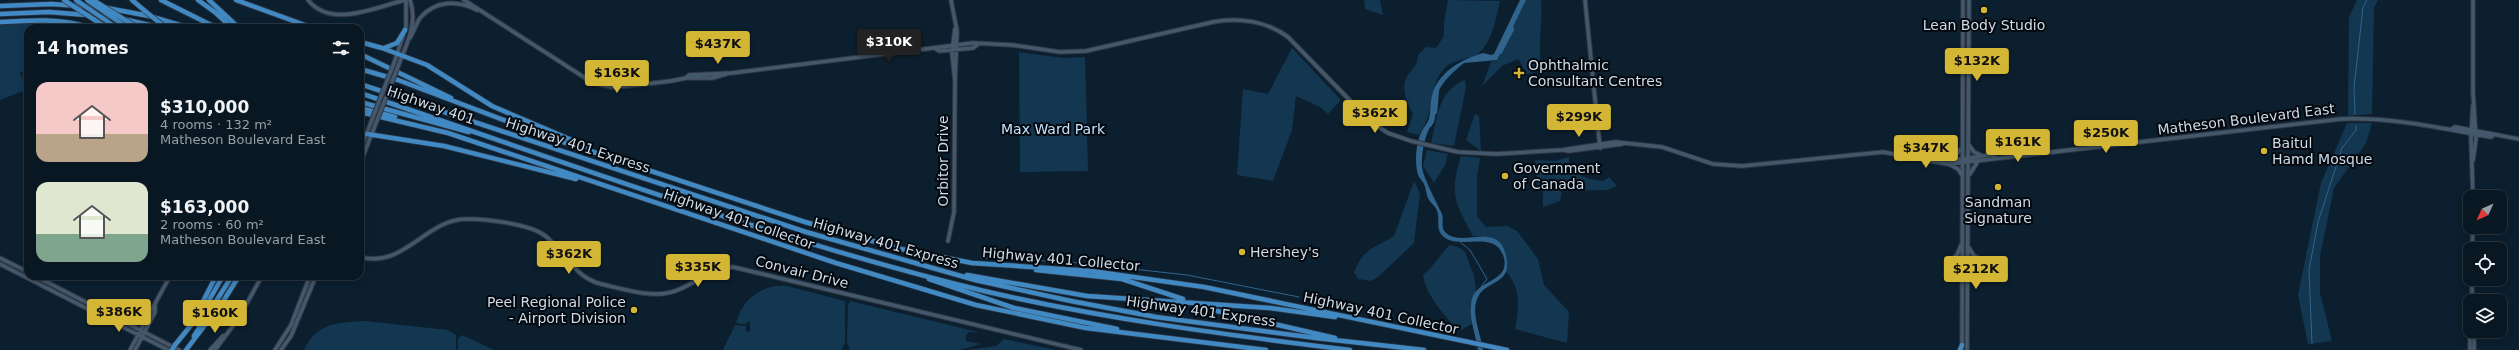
<!DOCTYPE html>
<meta charset="utf-8">
<style>
body{margin:0;font-family:"DejaVu Sans",sans-serif;background:#17242f;color:#f1f3f6;height:100vh;display:flex;flex-direction:column;font-size:15px;white-space:nowrap}
*{box-sizing:border-box;margin:0}
p{font-size:13px;color:#999fa5}
.icon{flex:none;width:22px;height:22px;fill:none;stroke:currentColor;stroke-width:2;stroke-linecap:round;stroke-linejoin:round}
.map{position:relative;flex:1;overflow:hidden}
.details{position:absolute;left:24px;top:24px;width:340px;height:256px;display:flex;flex-direction:column;background:#091722;border-radius:12px;box-shadow:0 2px 10px #0003,0 0 0 1px #293640}
.details>*{flex:none}
.needle{width:26px;rotate:225deg}
.controls{position:absolute;left:2463px;top:190px;display:grid;gap:8px}
.controls a{display:grid;place-items:center;width:44px;height:44px;border-radius:8px;background:#091722;box-shadow:0 2px 10px #0003,0 0 0 1px #293640;font-size:20px}
.price{position:absolute;translate:-50% -34px;padding:0 9px;border-radius:4px;background:#d4b635;color:#111;font-size:13px;line-height:26px;filter:drop-shadow(0 1px 2px #0008)}
.price::after{content:'';position:absolute;left:50%;top:24px;width:12px;height:9px;margin-left:-6px;background:inherit;clip-path:polygon(0 0,100% 0,50% 100%)}
.price.selected{background:#222;color:#fff}
ul{padding:0;list-style:none}
li{display:flex;align-items:center;gap:12px;height:100px;padding:0 12px}
li span{display:grid;place-items:center;flex:none;width:112px;height:80px;border-radius:12px;color:#555}
li>.icon{margin-inline-start:auto}
span .icon{width:48px;height:48px;fill:#fffc;stroke-width:1}
li b{font-size:17px}
h2{display:flex;justify-content:space-between;align-items:center;height:48px;padding:0 12px;font-size:17px}
.map>svg:first-child{display:block}
</style>
<div class="map">
<svg width="2519" height="350" viewBox="0 0 2519 350">
<rect width="100%" height="100%" fill="#0c1f2e"/>
<path fill="#133651" d="M1364,0H1380L1383,15L1365,9Z
M1448,0L1500,1C1496,18 1491,50 1472,57C1462,60 1451,61 1444,69C1432,82 1434,98 1429,113C1427,121 1423,128 1419,135L1407,132L1413,114C1407,104 1400,86 1408,75C1414,67 1417,66 1418,55L1426,47L1436,48L1444,36V22Z
M1526,0H1541C1543,25 1537,45 1542,70L1527,74L1518,59L1502,66L1482,86L1491,62L1497,60Z
M2357,0H2378L2374,8L2372,114L2348,116L2349,17Z
M47,22L84,28H28V68L20,73L28,89L0,100V24Z
M1292,48L1341,100L1328,114L1320,107L1296,96L1292,130L1273,181L1237,175L1243,89L1268,94Z
M1019,52L1063,58L1085,57L1088,171L1020,172Z
M1465,80L1466,87L1454,146L1431,143C1437,119 1438,90 1465,80Z
M1475,114L1479,116L1481,151L1466,140Z
M2347,123H2372L2366,143L2334,188L2320,256V293L2332,341L2308,344L2298,295L2321,183Z
M1427,150L1448,154L1445,165L1434,183L1423,166Z
M1461,156L1480,158L1477,176V216L1486,227L1507,226L1517,231L1538,259L1544,285L1569,312L1567,343L1515,329C1519,307 1522,287 1504,270L1506,256L1492,238L1473,236C1455,204 1449,193 1461,156Z
M1569,157V170C1581,177 1591,180 1604,181L1609,177L1617,186L1608,190L1562,191L1560,201L1543,207V192L1538,184L1535,160L1555,161Z
M1414,181L1420,193L1414,243L1378,277L1371,281L1358,279L1354,272C1364,248 1374,248 1394,236Z
M1449,245L1458,247L1465,252L1474,276L1476,290L1470,306L1472,324L1459,331C1445,316 1425,295 1423,274L1428,271Z
M774,286H787L845,301V342L842,350H723L735,325L746,326V332L750,331V321L745,324L736,323C742,302 753,292 774,286Z
M850,301L974,331L979,333L969,332L966,335V341L981,344L960,350H850L847,342L848,305Z
M365,321L448,330L456,335V350H304C318,322 336,323 365,321Z
M462,335L494,350H458V339Z
M1004,339L1056,350H967L996,346Z"/>
<path fill="#31648c" d="M1520,0H1526L1497,60L1464,63C1455,70 1443,81 1438,92C1434,100 1437,112 1434,122C1433,125 1430,127 1429,129C1424,139 1421,157 1422,168C1424,179 1436,201 1441,212C1445,218 1440,226 1445,232C1461,249 1499,220 1506,256C1513,285 1486,280 1478,297C1470,313 1481,334 1483,350H1478C1476,334 1467,315 1472,299C1477,279 1513,282 1503,255C1493,228 1456,253 1441,234C1436,227 1440,218 1437,211C1436,206 1430,203 1428,198C1426,194 1426,188 1424,184C1423,181 1420,179 1419,177C1414,166 1416,146 1420,135C1422,129 1427,124 1429,119C1431,110 1430,101 1433,92C1441,70 1463,59 1483,53L1491,55L1494,54Z"/>
<g fill="none" stroke-linecap="round" stroke-linejoin="round">
<path stroke="#31648c" stroke-width="1" d="M2355,114L2354,88L2363,7L2367,0
M1460,242L1470,250L1487,279L1481,287
M981,258L1070,262L1187,275L1299,297
M2312,344L2309,270L2318,222L2342,148L2356,130V126"/>
<path stroke="#31648c" stroke-width="4.5" d="M1500,52L1512,29
M1435,112L1437,88"/>
<path stroke="#293b49" stroke-width="4.5" stroke-dasharray="4.5 2" stroke-linecap="butt" d="M1198,304L1217,311"/>
<g stroke="#2e3644" stroke-width="5.5">
<path id="secondary" d="M308,0C331,29 376,7 405,0
M464,0L593,83L611,87L628,86L671,81L686,78L689,75L732,73L973,43L1012,45L1060,52L1086,51L1213,22C1238,17 1267,21 1288,37L1370,121L1388,133L1411,141L1458,152L1496,154L1562,150L1615,142L1662,147L1713,164L1742,166L1883,152L1948,164L2341,119C2393,117 2440,128 2491,137L2493,135
M951,0L957,31L955,81
M1585,0L1600,148
M410,38C414,31 416,24 420,18C435,0 458,0 477,10
M936,49L939,51L973,48L977,45
M394,63L406,27V0
M399,64C407,43 418,23 410,0
M686,78H712L726,74
M2452,129L2455,127L2519,139
M1969,145L1974,152L1982,156
M1563,150L1569,151L1622,144
M360,151L371,122
M1952,158L1961,149
M2473,160L2476,139L2473,93V0
M1941,162L1990,155L1995,157
M360,164L376,123
M1949,164L1958,169L1962,175
M1970,174L1978,161
M2473,197L2471,139L2473,105
M948,241L954,212L955,81L952,53L955,29
M1969,248L1974,256L1981,259
M2472,249L2473,227
M360,257C405,269 426,218 468,219C487,219 529,224 544,235C565,250 573,277 601,284C623,289 653,299 675,291C696,284 710,267 733,267L1081,350
M0,258L28,272
M1949,262L1957,255L1961,245
M0,264L168,350
M1969,272L1977,262
M35,276L179,350
M2472,279V301
M1962,347L1963,0
M130,350L170,276
M135,350L155,312V306
M210,350L223,336
M215,350L238,319L262,276
M275,350L291,325L310,276
M281,350L291,336L316,276
M1967,350L1969,0
M2470,350V331
M2474,350V331"/>
</g>
<g stroke="#2e3644" stroke-width="6">
<path id="highway" d="M132,0L145,11
M161,0L217,28
M198,0L216,13L232,28
M209,0L239,28
M236,0L313,28
M0,6L51,4L97,7
M107,8L149,16L190,28
M0,14L49,12L112,17
M123,19L163,28
M0,22C30,20 62,18 91,28
M360,42L382,48L427,65L492,106L588,147
M384,48L397,43L405,30
M360,54L451,98
M360,69L398,80L551,138L805,222L901,249L972,263L1091,271L1204,287L1507,350
M360,84L806,232L975,280L1071,301L1156,317L1316,338L1424,350
M360,93C566,162 773,240 984,291C1105,319 1227,335 1350,350
M360,102L469,132
M360,108L395,117
M360,112L448,133L836,263L976,305L1086,328L1266,350
M367,134L444,146L576,179
M1036,270L1122,279L1183,299
M967,275L1087,296L1270,308L1335,317
M929,279L1014,308L1117,329
M1217,311L1335,338
M195,317L216,276
M194,336L232,276
M175,345L204,309L223,276
M186,350L224,300L239,276
M1960,350L1962,345"/>
</g>
<use href="#secondary" stroke="#43586a" stroke-width="3.5"/>
<use href="#highway" stroke="#4089c2" stroke-width="4.5"/>
<g stroke="#2e3644" stroke-width="5.5" stroke-linecap="butt">
<path id="secondary-bridge" d="M371,122L394,63
M376,123L399,64"/>
</g>
<g stroke="#2e3644" stroke-width="6" stroke-linecap="butt">
<path id="highway-bridge" d="M64,0L107,28
M76,0L114,26
M87,0L128,28
M93,0L138,28
M145,11L166,28
M172,350L175,345"/>
</g>
<use href="#secondary-bridge" stroke="#43586a" stroke-width="3.5"/>
<use href="#highway-bridge" stroke="#4089c2" stroke-width="4.5"/>
</g>
<g fill="#d4b635" stroke="#03080f" stroke-width="1.5">
<circle cx="1984" cy="10" r="4"/>
<path d="M1517 67h4v4h4v4h-4v4h-4v-4h-4v-4h4z"/>
<circle cx="2264" cy="151" r="4"/>
<circle cx="1505" cy="176" r="4"/>
<circle cx="1998" cy="187" r="4"/>
<circle cx="1242" cy="252" r="4"/>
<circle cx="634" cy="310" r="4"/>
</g>
<g text-anchor="middle" stroke-width="4" stroke-linejoin="round" paint-order="stroke">
<g font-size="14" fill="#cfdbe5" stroke="#03080f" text-anchor="start">
<text x="1984" y="30" text-anchor="middle">Lean Body Studio</text>
<text x="1528" y="70">Ophthalmic<tspan x="1528" dy="16">Consultant Centres</tspan></text>
<text x="2272" y="148">Baitul<tspan x="2272" dy="16">Hamd Mosque</tspan></text>
<text x="1513" y="173">Government<tspan x="1513" dy="16">of Canada</tspan></text>
<text x="1998" y="207" text-anchor="middle">Sandman<tspan x="1998" dy="16">Signature</tspan></text>
<text x="1250" y="257">Hershey's</text>
<text x="626" y="307" text-anchor="end">Peel Regional Police<tspan x="626" dy="16">- Airport Division</tspan></text>
</g>
<g font-size="14" fill="#cfdbe5" stroke="#03080f">
<text transform="translate(431 105) rotate(19)" y="5">Highway 401</text>
<text transform="translate(2246 119) rotate(-7)" y="5">Matheson Boulevard East</text>
<text transform="translate(578 145) rotate(18)" y="5">Highway 401 Express</text>
<text transform="translate(943 161) rotate(-90)" y="5">Orbitor Drive</text>
<text transform="translate(739 219) rotate(19)" y="5">Highway 401 Collector</text>
<text transform="translate(886 243) rotate(16)" y="5">Highway 401 Express</text>
<text transform="translate(1061 259) rotate(5)" y="5">Highway 401 Collector</text>
<text transform="translate(802 272) rotate(14)" y="5">Convair Drive</text>
<text transform="translate(1201 311) rotate(8)" y="5">Highway 401 Express</text>
<text transform="translate(1381 313) rotate(12)" y="5">Highway 401 Collector</text>
</g>
<g font-size="14" fill="#c7e4fd" stroke="#03080f">
<text x="1053" y="134">Max Ward Park</text>
</g>
</g>
</svg>
<div class="controls">
<a><svg class="needle" viewBox="-14 -14 28 28"><path d="M0-13l5 13h-10z" fill="#e53935"/><path d="M0 13l5-13h-10z" fill="#999fa5"/></svg></a>
<a><svg class="icon" aria-label="locate" viewBox="0 0 24 24"><circle cx="12" cy="12" r="6"/><path d="M12 2v4M12 18v4M2 12h4M18 12h4"/></svg></a>
<a><svg class="icon" aria-label="layers" viewBox="0 0 24 24"><path d="M12 4l9 5-9 5-9-5zM3 14l9 5 9-5"/></svg></a>
</div>
<b class="price selected" style="left:889px;top:63px">$310K</b>
<b class="price" style="left:718px;top:65px">$437K</b>
<b class="price" style="left:1977px;top:82px">$132K</b>
<b class="price" style="left:617px;top:94px">$163K</b>
<b class="price" style="left:1375px;top:134px">$362K</b>
<b class="price" style="left:1579px;top:138px">$299K</b>
<b class="price" style="left:2106px;top:154px">$250K</b>
<b class="price" style="left:2018px;top:163px">$161K</b>
<b class="price" style="left:1926px;top:169px">$347K</b>
<b class="price" style="left:569px;top:275px">$362K</b>
<b class="price" style="left:698px;top:288px">$335K</b>
<b class="price" style="left:1976px;top:290px">$212K</b>
<b class="price" style="left:119px;top:333px">$386K</b>
<b class="price" style="left:215px;top:334px">$160K</b>
<section class="details">
<h2>14 homes<svg class="icon" aria-label="filters" viewBox="0 0 24 24"><path d="M4 7h16M4 17h16"/><circle cx="9" cy="7" r="2"/><circle cx="15" cy="17" r="2"/></svg></h2>
<ul>
<li><span style="background:linear-gradient(#f6c9c9 65%,#b9a48a 0)"><svg class="icon" aria-label="home" viewBox="0 0 24 24"><path d="M3 11l9-7 9 7M6 9v11h12V9"/></svg></span><div><b>$310,000</b><p>4 rooms · 132 m²</p><p>Matheson Boulevard East</p></div></li>
<li><span style="background:linear-gradient(#dfe7d0 65%,#7fa58c 0)"><svg class="icon" aria-label="home" viewBox="0 0 24 24"><path d="M3 11l9-7 9 7M6 9v11h12V9"/></svg></span><div><b>$163,000</b><p>2 rooms · 60 m²</p><p>Matheson Boulevard East</p></div></li>
</ul>
</section>
</div>
